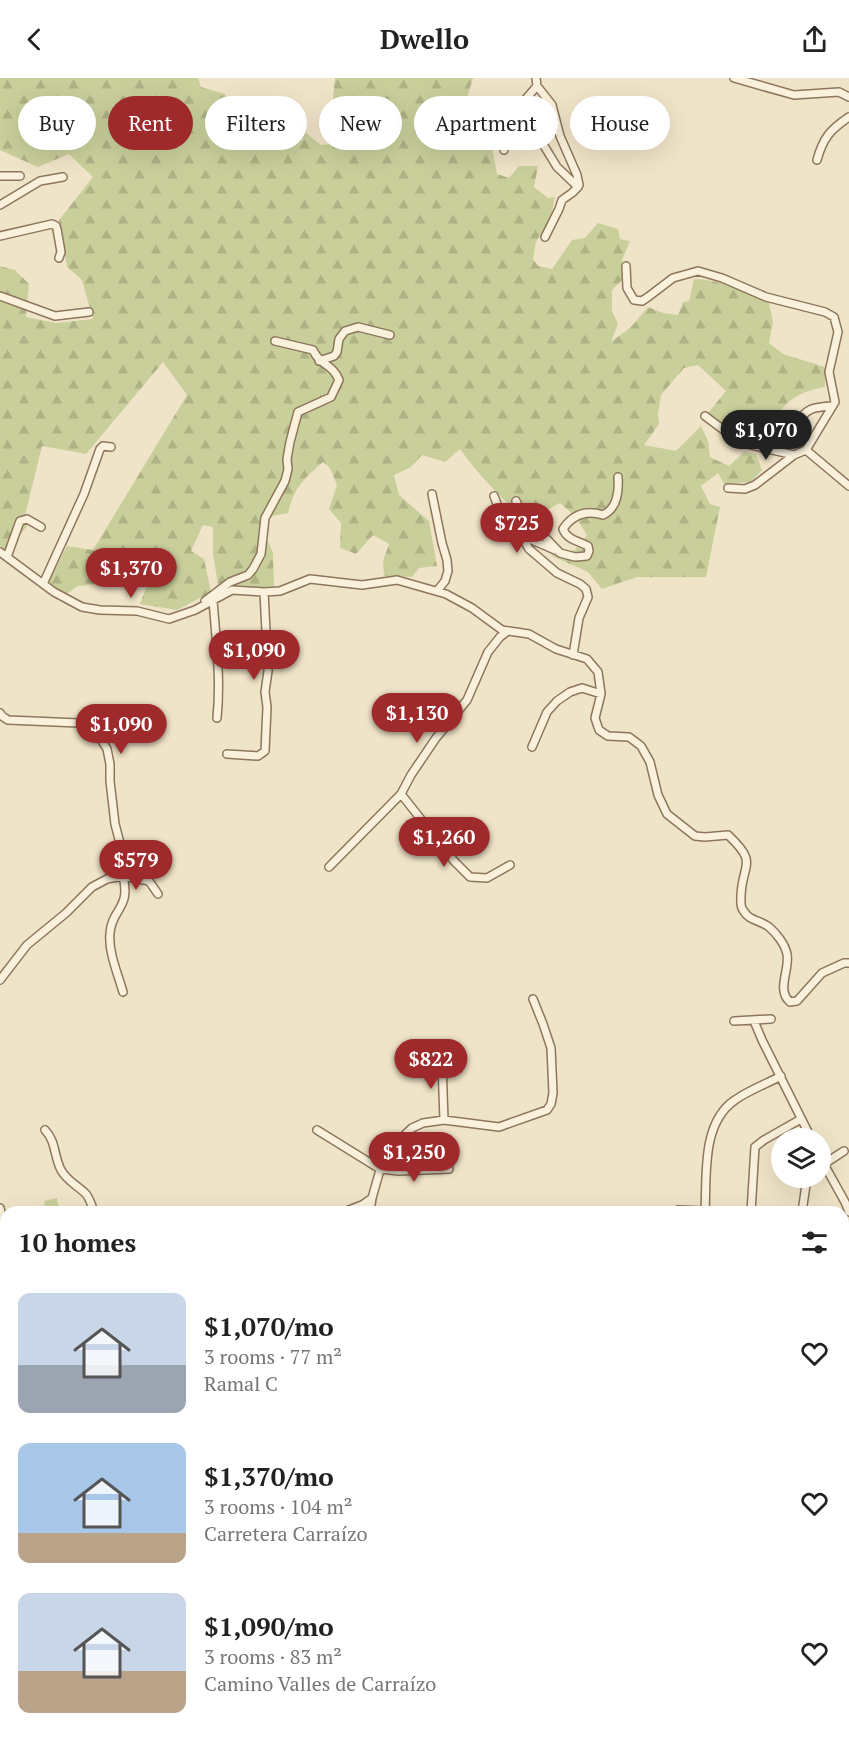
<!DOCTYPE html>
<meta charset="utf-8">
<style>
body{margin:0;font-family:"PT Serif",serif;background:#f6f6f6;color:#222;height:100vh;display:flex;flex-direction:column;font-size:22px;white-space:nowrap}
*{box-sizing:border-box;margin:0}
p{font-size:20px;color:#767676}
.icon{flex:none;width:33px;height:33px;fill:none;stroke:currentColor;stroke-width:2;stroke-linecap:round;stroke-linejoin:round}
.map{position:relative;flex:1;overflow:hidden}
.details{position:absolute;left:0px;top:1128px;width:849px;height:536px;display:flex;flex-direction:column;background:#fff;border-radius:18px 18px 0 0;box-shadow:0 6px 24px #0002}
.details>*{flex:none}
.guide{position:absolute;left:18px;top:18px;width:813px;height:54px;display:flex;gap:12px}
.fabs{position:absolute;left:771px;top:1050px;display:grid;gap:12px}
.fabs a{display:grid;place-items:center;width:60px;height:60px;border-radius:50%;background:#fff;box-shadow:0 6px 24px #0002;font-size:30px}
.price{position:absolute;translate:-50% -51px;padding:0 14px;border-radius:21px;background:#9e2a2b;color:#fff;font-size:20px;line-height:39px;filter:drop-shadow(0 2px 3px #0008)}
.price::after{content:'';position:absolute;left:50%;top:36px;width:18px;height:14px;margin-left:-9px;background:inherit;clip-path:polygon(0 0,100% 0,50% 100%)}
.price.on{background:#222;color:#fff}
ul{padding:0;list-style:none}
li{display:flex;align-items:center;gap:18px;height:150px;padding:0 18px}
li span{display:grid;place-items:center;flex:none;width:168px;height:120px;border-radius:12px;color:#555}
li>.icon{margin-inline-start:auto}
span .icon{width:72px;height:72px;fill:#fffc;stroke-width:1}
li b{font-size:26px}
h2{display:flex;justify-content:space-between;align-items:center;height:72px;padding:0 18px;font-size:26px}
.chip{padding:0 21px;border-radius:27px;background:#fff;box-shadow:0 6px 24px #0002;font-size:21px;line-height:54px}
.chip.on{background:#9e2a2b;color:#fff}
header{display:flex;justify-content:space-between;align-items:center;height:78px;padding:0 18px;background:#fff;font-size:27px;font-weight:800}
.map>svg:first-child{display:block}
</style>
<header><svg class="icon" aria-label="back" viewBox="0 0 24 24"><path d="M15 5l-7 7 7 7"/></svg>Dwello<svg class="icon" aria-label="share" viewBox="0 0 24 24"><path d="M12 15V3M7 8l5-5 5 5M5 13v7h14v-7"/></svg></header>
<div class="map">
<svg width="849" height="1663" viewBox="0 0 849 1663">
<defs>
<pattern id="grass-dots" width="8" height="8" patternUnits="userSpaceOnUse" patternTransform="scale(1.5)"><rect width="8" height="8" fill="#c9cf9b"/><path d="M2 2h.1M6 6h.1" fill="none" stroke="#aeb285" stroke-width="1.8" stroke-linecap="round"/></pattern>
<pattern id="forest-firs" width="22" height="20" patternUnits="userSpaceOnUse" patternTransform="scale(1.5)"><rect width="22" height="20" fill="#c9cf9b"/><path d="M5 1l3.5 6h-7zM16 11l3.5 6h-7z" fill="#aeb285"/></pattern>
</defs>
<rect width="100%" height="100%" fill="#f0e4c8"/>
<path fill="url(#grass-dots)" d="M385,1658H618L610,1663H386Z"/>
<path fill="url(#forest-firs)" d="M0,0H198L201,9L225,16L234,40L245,49L270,42L291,43L321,67L340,65L344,44L333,20L335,0H473L460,44L489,28L501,39L491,63L497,96L509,100L519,88H538L534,109L548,120L555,119L551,138L536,164L533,181L538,188L552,191L572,162L585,160L598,145L618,151L620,161L630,163L622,182V202L612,212V233L618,246L611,264L631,249L648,229L663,235L678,237L683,224L689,223L694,201C720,201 745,215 769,225L773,243L769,265L783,276L825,289V309C797,314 789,322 771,343L752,341L748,359L733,355L708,335L726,313L698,287L684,290L661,317L658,336L659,346L644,367L676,373L701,348L708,363L710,379L729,388L744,374L756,376L762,392L751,404L724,406L718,395L701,408L710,426L720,429L706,499H637L602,511L588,494L550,477L575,472L587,457L575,438L560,425L545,433L538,445L533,447C505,425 481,400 460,371L445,384L422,377L411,389L394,397L399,417L429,443L437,488L419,490L412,499L384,498L383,483L389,466L373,457L356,476L340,470L341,445L329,431L337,407L330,390L323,384C303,402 295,408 288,435L267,439L262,450L273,475L274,510L235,507L219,513L213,476V449L203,447L191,473L204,481L211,514L177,532L140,526L156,484L134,469L114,508L96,506L78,508L65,517L47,507L67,468L93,472L187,317L163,284L86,376L42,368L24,441L27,448L15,464L5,471L0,468V188L15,192L29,206L26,239L56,245L93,241L82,202L67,189L59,142L93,99L69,76L38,89L0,72Z
M0,1334L6,1343V1658H385L386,1663H0Z
M618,1658H637L642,1663H610Z"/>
<path fill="#c9cf9b" d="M57,1120L59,1134H46L44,1123Z"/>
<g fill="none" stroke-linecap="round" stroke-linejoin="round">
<path stroke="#a9c4bc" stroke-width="9" d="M0,1284L6,1294
M687,1658L693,1663"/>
<g stroke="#8d765c" stroke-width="10">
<path id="minor" d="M536,0L537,8L552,27L560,58L577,97L579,107L578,109L557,89L543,66
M734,0L794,17L839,14L849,19
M504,72L501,56L506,44L537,8
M817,82C823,60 830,52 849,39
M0,98H20
M0,127L40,103L63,99
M0,158L52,146L56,148L57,151L61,174L59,180
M545,159L559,131L562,122L572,115L578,109
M626,188L627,210L634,222L642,223L648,219L673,200L698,193L722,200L766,219L825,234L834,239L838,254L829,294L835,324L806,372
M0,218L55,238L89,234
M319,283L334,278L337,274L339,261L345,253L358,249L390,257
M705,338L737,362L751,367L794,377
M796,347C806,330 813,329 832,328
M806,372L849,408
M728,410L745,411L755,407L794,377L806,372
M432,416L442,465L447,482L448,493L445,503L437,513
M494,418C497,425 499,433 503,440C513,457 538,464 555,472
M516,423L521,434L560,475L575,479L587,478L589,473L588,468C579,463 567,462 563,451C573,436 587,432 603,437C618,430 619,413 618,399
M526,459L525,464L529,471L557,495L580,506L586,511L588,519L579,540L573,577
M0,474L54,514L82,529L100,532L137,533L169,541L195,532L232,512L264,514L280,513L310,501L362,507L397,502L446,516L472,530L502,552L529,556L556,571L587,581L598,594L601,616L595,640L599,652L608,658L629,659L641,668L650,684L658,717L667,736L695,758L705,759L728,757C759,786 742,785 741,818C741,823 740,828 743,832C749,843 760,842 769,849C776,855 785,866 787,876C790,892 776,912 790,924L797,923L822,895L844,885H849
M7,479L20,443L27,441L41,449
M43,506L84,416L100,371L103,368L111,369
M213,522C216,562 221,601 217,640
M205,523L230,504L248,497L253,491L261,476L265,440L285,403L288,391L287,381L290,364L298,334L331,319L339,302C332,285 320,288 313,272L275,263
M0,635L2,638L8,642L79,645L97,655L107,671L110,686V703L115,746L127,792L123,798
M532,669L547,634L557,623L570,614L582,610L601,616
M227,676L258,678L265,673L267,629L265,614L268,593L264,514
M401,716L454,783L470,799L487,800L510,787
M329,789L401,716L411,697L436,660L467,622L488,574L500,559L508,553
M0,902L27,867L66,835L92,809L107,801L123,798L149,803L158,816
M123,914C118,896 108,874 110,855C112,830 131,831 123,798
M734,943L771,941
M754,943L762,962L811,1060
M424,977L442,986L444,1042
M45,1052C56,1063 54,1079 61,1092C68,1104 77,1107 86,1116C90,1121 92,1128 94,1134
M317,1052L380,1091L399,1093L449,1091
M820,1079L845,1124L849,1134
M821,1088L844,1073
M0,1130L6,1155
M678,1132L705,1133
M344,1134L362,1127L372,1120L384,1078L394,1067L412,1050L423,1045L444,1042L499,1049L547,1032L551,1026L553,1015L551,970L543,946L533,921
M370,1134L372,1120
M705,1134C707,1098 701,1045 735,1022C749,1012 766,1006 781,998
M751,1134L755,1069L764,1062L801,1041
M802,1134L807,1100
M843,1420L849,1421
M843,1514L849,1515
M843,1589L849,1556
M843,1642L849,1643"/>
</g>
<use href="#minor" stroke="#faf1dc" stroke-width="7"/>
</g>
</svg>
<div class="fabs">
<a><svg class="icon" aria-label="layers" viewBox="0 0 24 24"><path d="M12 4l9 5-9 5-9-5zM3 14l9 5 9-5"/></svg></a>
</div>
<b class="price on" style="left:766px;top:383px">$1,070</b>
<b class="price" style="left:517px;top:476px">$725</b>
<b class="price" style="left:131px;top:521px">$1,370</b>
<b class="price" style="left:254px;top:603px">$1,090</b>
<b class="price" style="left:417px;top:666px">$1,130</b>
<b class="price" style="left:121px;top:677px">$1,090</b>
<b class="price" style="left:444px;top:790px">$1,260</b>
<b class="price" style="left:136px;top:813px">$579</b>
<b class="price" style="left:431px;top:1012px">$822</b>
<b class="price" style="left:414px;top:1105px">$1,250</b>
<div class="guide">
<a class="chip">Buy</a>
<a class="chip on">Rent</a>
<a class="chip">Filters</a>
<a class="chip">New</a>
<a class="chip">Apartment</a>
<a class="chip">House</a>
</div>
<section class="details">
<h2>10 homes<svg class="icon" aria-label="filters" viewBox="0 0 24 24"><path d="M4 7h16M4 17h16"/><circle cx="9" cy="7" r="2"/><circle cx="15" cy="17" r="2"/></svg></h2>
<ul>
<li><span style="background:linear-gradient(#c9d6e8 60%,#9aa5b1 0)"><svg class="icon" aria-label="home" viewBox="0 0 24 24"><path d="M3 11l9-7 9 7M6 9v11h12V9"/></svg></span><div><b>$1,070/mo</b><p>3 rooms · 77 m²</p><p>Ramal C</p></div><svg class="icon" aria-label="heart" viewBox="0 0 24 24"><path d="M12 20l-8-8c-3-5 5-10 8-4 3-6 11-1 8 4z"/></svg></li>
<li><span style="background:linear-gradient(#a9c7e8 75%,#b9a48a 0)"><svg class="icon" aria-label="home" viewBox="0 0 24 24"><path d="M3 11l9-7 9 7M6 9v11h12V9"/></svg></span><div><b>$1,370/mo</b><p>3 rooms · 104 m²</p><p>Carretera Carraízo</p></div><svg class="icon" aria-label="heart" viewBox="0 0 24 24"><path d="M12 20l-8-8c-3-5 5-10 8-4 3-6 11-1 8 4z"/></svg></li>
<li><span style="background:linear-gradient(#c9d6e8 65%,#b9a48a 0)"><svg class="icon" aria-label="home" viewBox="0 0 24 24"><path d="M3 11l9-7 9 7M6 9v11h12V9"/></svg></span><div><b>$1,090/mo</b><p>3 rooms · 83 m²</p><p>Camino Valles de Carraízo</p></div><svg class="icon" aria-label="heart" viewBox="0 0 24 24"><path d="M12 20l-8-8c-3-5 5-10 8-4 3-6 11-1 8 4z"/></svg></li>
</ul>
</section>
</div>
